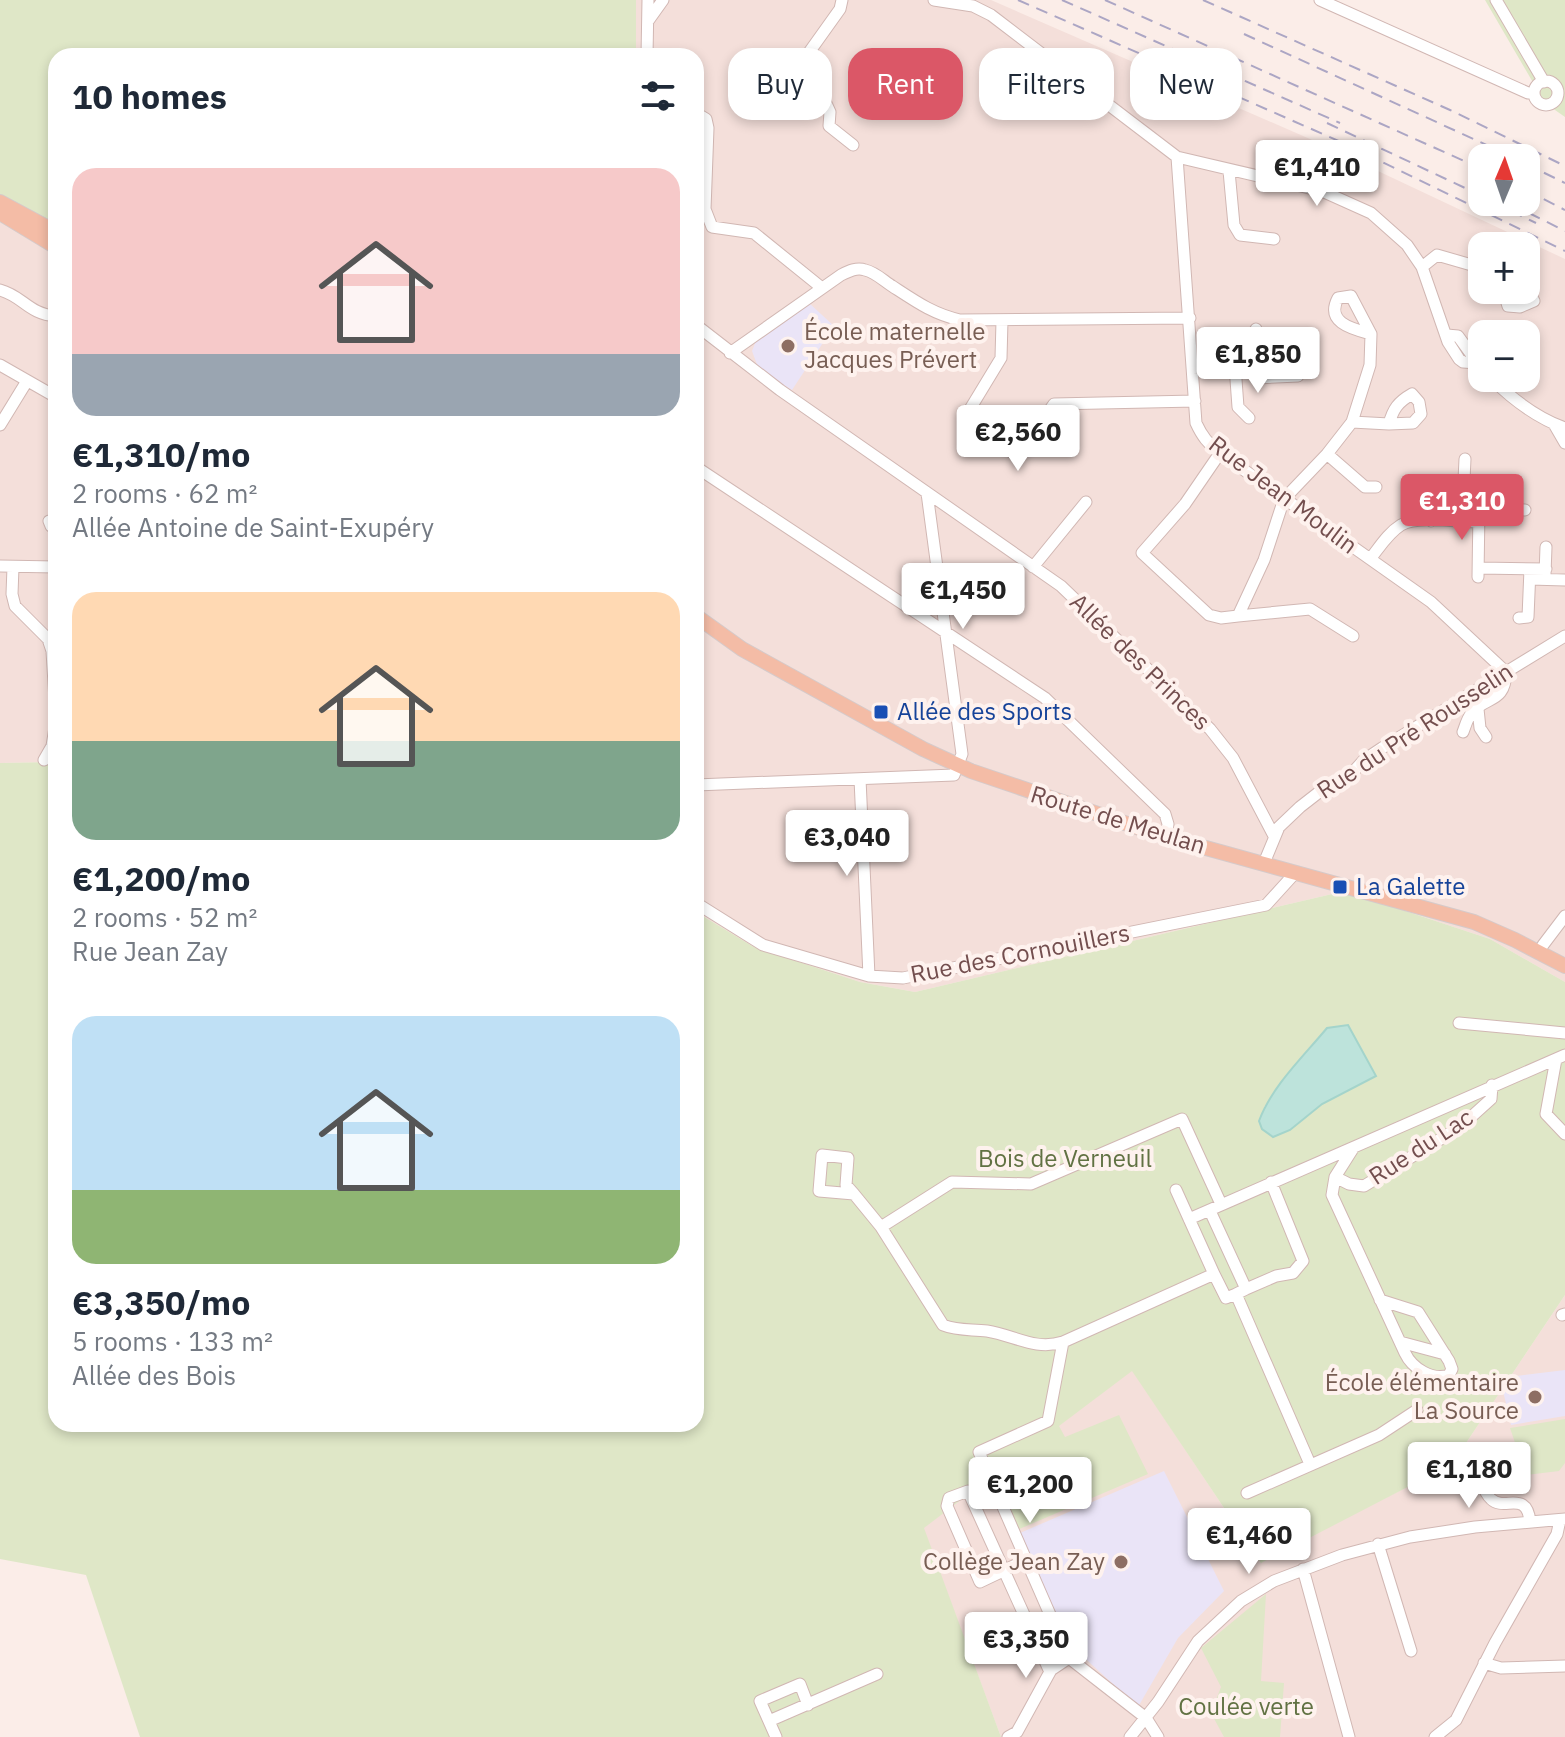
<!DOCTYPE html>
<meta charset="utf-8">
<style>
body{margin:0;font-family:"IBM Plex Sans",sans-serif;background:#f2f2f3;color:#1f2937;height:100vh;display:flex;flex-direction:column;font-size:30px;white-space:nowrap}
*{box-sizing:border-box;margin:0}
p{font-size:26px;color:#747a83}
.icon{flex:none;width:44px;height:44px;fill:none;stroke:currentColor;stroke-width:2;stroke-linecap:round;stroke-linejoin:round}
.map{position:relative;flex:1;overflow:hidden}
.drawer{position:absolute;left:48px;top:48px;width:656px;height:1384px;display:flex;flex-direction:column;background:#fff;border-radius:24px;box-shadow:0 4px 12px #0003}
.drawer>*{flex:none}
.hud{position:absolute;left:728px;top:48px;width:716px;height:72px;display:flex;gap:16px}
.needle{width:52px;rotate:2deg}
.tools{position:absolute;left:1468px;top:144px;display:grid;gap:16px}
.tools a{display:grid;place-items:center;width:72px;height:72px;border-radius:16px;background:#fff;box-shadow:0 4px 12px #0003;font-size:40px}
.price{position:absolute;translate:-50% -68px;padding:0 18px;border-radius:8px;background:#fff;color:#222;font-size:26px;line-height:52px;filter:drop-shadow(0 2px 4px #0008)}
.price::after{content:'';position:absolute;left:50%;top:48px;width:24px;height:18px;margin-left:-12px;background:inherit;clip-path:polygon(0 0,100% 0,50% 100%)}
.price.current{background:#db5767;color:#fff}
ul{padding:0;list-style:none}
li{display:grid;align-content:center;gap:16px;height:424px;padding:0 24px}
li span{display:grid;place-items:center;height:248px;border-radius:24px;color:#555}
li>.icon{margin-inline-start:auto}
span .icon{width:144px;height:144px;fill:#fffc;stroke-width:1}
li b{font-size:34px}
h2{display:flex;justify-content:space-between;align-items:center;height:96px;padding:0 24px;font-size:34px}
.pill{padding:0 28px;border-radius:24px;background:#fff;box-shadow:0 4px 12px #0003;font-size:28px;line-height:72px}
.pill.current{background:#db5767;color:#fff}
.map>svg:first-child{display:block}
</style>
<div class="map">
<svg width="1565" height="1737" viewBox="0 0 1565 1737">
<rect width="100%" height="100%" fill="#fbede8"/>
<path fill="#f4dfda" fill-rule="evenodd" d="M636,0H991L1310,139L1565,259V982L1490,939L1345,891L915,992L860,982L754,947L696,912V56H636ZM1482,246H1526V290H1482ZM1482,334H1526V378H1482Z
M0,222L56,254V762L0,763Z
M1565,1295V1737H1001L923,1528L1132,1370L1260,1562L1452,1464Z"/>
<path fill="#eae4f7" d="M809,303L834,326L792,390L759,370L752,351L756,341Z
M1565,1370V1416L1511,1425L1500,1378Z
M1164,1471L1224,1591L1178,1638L1138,1707L1066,1641L1020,1533Z"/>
<path fill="#dfe7c7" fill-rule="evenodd" d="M0,0H636V56H56V254L0,222Z
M1485,0H1565V117L1545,103Z
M56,762V1424H696V912L754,947L860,982L915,992L1345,891L1490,939L1565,982V1295L1452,1464L1261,1563L1132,1371L1059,1426L1065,1437L1119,1415L1148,1474L1017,1530L995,1474L924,1528L1001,1737H140L86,1575L0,1559V763ZM1327,1028L1346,1091L1322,1104L1290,1130L1264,1107Z
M1565,1419V1463L1559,1471L1526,1475L1510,1428Z
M1266,1594L1261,1681L1284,1683L1280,1737H1224L1211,1713L1221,1687L1201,1648Z"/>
<path fill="#bde3db" stroke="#a4d4cb" stroke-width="2" d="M1348,1025L1376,1076L1322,1104L1290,1130L1273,1137L1262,1129L1259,1121C1272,1086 1303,1057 1327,1028Z"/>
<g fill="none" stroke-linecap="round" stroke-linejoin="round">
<g stroke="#d1b7b3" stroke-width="13">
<path id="minor" d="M842,0L840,9L805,58L830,112L829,126L853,145
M934,0L973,6L991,15L1177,157L1322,191L1371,213L1407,245L1422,267L1448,342L1459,359L1463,362L1477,363
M1320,0L1528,93H1534
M1496,0L1544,82
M648,21L663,0
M647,56L648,0
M1534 93a12 12 0 1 1 24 0a12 12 0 1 1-24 0Z
M767,99L791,67L805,58
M696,113L706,119L708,128L705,209L712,227L754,233L822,288
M1177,157L1196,423C1202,436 1208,444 1220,453L1431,602L1506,672C1505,705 1485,695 1471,714C1467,719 1465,727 1463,732
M1229,171L1234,225L1240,235L1274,239
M1422,267L1437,255L1482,268
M0,290C23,296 28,314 56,316
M1503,290L1508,306L1520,307L1534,301L1526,286
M1002,321L1001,358L964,419L1017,456L1054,404L1195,401
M696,325L780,390L1061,586L1210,729L1233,758L1274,836
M1447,335L1458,336L1479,365
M730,353L841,275C849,271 857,267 865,270C875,272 884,281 892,286C915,301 933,314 960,320L1190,318
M1257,364V378L1298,376
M0,365L56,397
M1235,366L1238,407L1249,418
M1193,368L1257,364L1256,329
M1491,378C1512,399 1537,418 1565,428
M1352,422L1389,424L1413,423L1421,414L1419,402L1412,394C1398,402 1393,409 1389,424
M1554,424L1565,443
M0,425L27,381
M1220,453L1185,504L1142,553L1209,615L1221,618L1238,616L1264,560L1284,499L1327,454L1352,422L1370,365L1371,334L1351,296L1338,298C1325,323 1353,329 1371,334
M1327,454L1365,487H1376
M696,467L1045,698L1165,814L1168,824L1166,837
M1474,508L1525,510
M49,521L51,526H56
M1431,521L1432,483
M1462,522L1465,459
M1370,559C1379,548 1388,533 1401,525C1417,515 1459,522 1479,522
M0,566L56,567
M13,567L12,594L15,606L48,639L52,651L56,717
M1033,567L1086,502
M1479,568L1546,569
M1545,574L1546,547
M1478,577L1479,508
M1530,579L1565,580
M1238,616L1310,609L1353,636
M1519,618L1528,617L1530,569
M1478,709L1480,728L1486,737
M44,760L52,746L56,721
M860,779L869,976
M696,785L954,775L962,754L927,493
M1264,863L1279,827L1300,807L1318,793L1342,784L1364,760L1382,748L1565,636
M696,903L763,945L869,976L903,978L1266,905L1296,872
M1543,945L1565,916
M1459,1023L1565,1033
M1556,1059L1546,1114L1565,1134
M1354,1147L1335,1177L1332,1195L1405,1353C1412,1368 1432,1381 1449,1375L1452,1369L1449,1361L1418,1312L1380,1300
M1335,1177L1349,1184L1364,1186L1460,1127L1491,1099L1492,1085
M854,1194L846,1185L848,1158L822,1155L819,1191L854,1194L881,1227L943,1325C958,1331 971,1329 987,1331C1014,1335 1035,1351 1063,1342L1214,1274L1176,1190
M1210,1211L1246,1289L1236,1294L1310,1464
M1189,1219L1565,1055
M881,1227L952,1182L1031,1184L1182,1119L1221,1204
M1214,1274L1226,1298L1236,1294
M1246,1289L1276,1276L1293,1273L1303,1261L1271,1182
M1562,1315L1565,1314
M1063,1342L1048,1421L979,1452L1069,1658L1146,1718L1158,1737
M1400,1342L1445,1354
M1470,1450C1474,1462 1482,1491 1491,1499C1504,1512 1527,1489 1530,1522
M1247,1493L1379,1435L1417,1410
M1378,1544L1411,1651
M1026,1560L980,1582L947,1506L949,1498L968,1491L1050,1672
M1303,1569L1349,1737
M1484,1663L1501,1668L1565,1666
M769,1721L877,1674
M776,1737L760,1701L800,1684L808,1705
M1008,1737L1017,1732L1051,1670L1069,1658
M1130,1737L1158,1702L1198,1641L1241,1601L1274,1581L1342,1555L1410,1537L1475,1527L1565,1519
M1435,1737L1456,1720L1495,1643L1557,1534L1560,1520"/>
</g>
<g stroke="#d5caca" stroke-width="16">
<path id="major" d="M0,202L56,232
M0,213L56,247
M696,616L742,649L923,749L971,771L1166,837L1474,922L1515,940L1565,966"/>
</g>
<use href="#minor" stroke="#fff" stroke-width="11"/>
<use href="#major" stroke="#f4bca6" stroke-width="14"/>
<path stroke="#aca6c4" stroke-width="2" stroke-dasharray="12 8" stroke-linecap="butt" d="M1018,0L1341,142L1565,251
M1062,0L1340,123
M1105,0L1482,169
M1203,0L1450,110L1565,166
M1244,34L1515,158
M1327,123L1482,196
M1526,164L1565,183
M1526,190L1565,210
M1493,202L1536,223
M1529,213L1565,231"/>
</g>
<g fill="#8d6e63" stroke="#fef2ee" stroke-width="3">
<circle cx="788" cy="346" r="8"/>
<circle cx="1535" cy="1397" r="8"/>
<circle cx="1121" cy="1562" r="8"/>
</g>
<g fill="#1a4fb4" stroke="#fef2ee" stroke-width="3">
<rect x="873" y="704" width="16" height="16" rx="4"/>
<rect x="1332" y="879" width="16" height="16" rx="4"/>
</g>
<g text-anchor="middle" stroke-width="8" stroke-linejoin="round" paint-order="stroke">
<g font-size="24" fill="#785e54" stroke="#fef2ee" text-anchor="end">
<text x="804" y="340" text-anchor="start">École maternelle<tspan x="804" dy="28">Jacques Prévert</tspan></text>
<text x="1519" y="1391">École élémentaire<tspan x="1519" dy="28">La Source</tspan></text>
<text x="1105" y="1570">Collège Jean Zay</text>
</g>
<g font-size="24" fill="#734e4e" stroke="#fef2ee">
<text transform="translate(1283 495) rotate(37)" y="8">Rue Jean Moulin</text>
<text transform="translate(1140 662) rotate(44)" y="8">Allée des Princes</text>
<text transform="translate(1415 731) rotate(-33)" y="8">Rue du Pré Rousselin</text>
<text transform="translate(1118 820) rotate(17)" y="8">Route de Meulan</text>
<text transform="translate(1020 954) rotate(-11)" y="8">Rue des Cornouillers</text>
<text transform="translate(1421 1147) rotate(-33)" y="8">Rue du Lac</text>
</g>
<g font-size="24" fill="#164399" stroke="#fef2ee" text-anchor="start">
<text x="897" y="720">Allée des Sports</text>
<text x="1356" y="895">La Galette</text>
</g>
<g font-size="24" fill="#617243" stroke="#fef2ee">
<text x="1065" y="1167">Bois de Verneuil</text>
<text x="1246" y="1715">Coulée verte</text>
</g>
</g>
</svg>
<div class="tools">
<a><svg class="needle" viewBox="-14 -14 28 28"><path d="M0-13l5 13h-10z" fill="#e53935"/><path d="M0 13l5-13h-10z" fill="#747a83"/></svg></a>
<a>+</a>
<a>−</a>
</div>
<b class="price" style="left:1317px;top:208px">€1,410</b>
<b class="price" style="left:1258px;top:395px">€1,850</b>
<b class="price" style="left:1018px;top:473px">€2,560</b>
<b class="price current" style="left:1462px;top:542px">€1,310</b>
<b class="price" style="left:963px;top:631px">€1,450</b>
<b class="price" style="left:847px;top:878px">€3,040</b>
<b class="price" style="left:1469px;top:1510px">€1,180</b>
<b class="price" style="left:1030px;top:1525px">€1,200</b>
<b class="price" style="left:1249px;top:1576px">€1,460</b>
<b class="price" style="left:1026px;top:1680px">€3,350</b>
<div class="hud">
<a class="pill">Buy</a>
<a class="pill current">Rent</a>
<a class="pill">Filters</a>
<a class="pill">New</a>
</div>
<section class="drawer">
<h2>10 homes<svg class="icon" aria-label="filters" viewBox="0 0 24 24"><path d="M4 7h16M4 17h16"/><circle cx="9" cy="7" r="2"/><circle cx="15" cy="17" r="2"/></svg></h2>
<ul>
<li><span style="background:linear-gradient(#f6c9c9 75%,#9aa5b1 0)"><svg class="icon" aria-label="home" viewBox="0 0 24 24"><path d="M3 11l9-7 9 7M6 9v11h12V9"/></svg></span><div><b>€1,310/mo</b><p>2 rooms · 62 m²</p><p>Allée Antoine de Saint-Exupéry</p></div></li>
<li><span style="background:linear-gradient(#ffd9b3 60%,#7fa58c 0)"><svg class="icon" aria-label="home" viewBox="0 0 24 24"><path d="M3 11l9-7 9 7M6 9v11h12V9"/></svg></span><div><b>€1,200/mo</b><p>2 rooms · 52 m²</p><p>Rue Jean Zay</p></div></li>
<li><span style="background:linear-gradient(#bfe0f5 70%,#8fb573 0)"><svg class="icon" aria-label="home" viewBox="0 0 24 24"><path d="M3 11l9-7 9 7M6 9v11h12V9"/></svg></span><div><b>€3,350/mo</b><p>5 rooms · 133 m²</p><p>Allée des Bois</p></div></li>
</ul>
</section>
</div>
